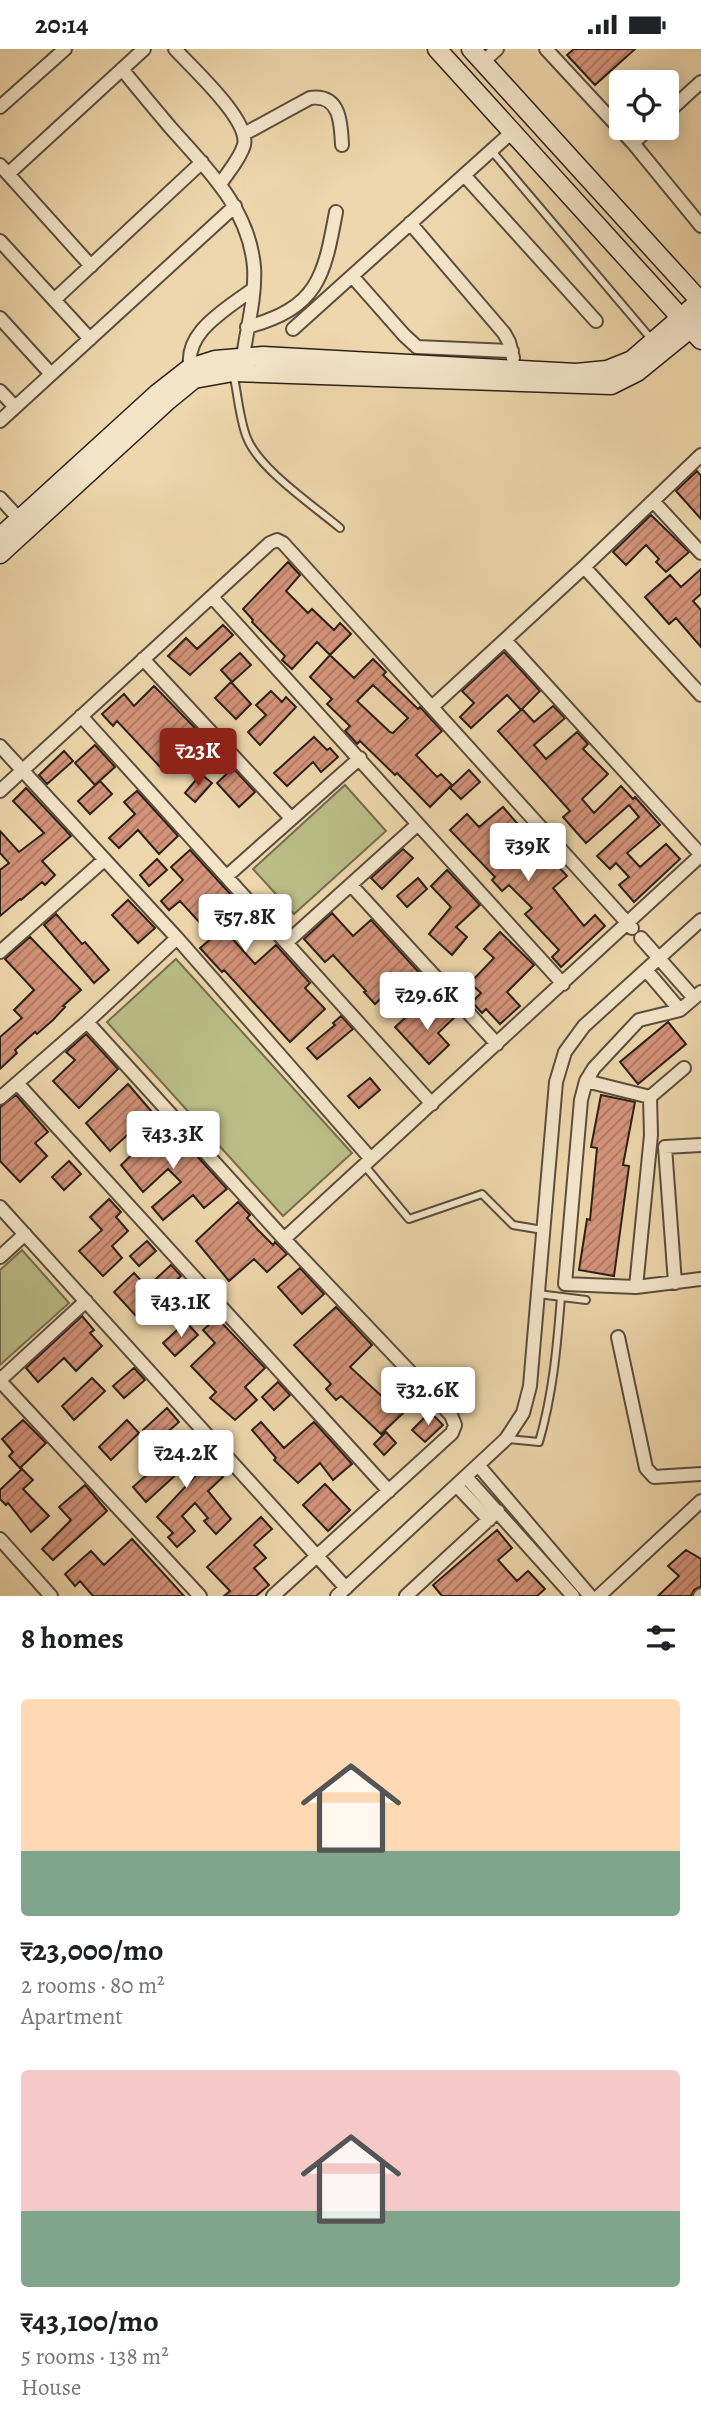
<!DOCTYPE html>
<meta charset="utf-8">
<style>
body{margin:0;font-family:Alegreya,serif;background:#f6f6f6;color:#202124;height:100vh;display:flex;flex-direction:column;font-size:26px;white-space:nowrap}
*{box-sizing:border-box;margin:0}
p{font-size:23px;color:#757577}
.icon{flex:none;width:38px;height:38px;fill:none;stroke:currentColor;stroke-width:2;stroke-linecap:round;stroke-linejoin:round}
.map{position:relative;height:1547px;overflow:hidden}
.sheet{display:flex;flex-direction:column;background:#fff;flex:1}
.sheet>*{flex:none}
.buttons{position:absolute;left:609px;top:21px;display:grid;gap:14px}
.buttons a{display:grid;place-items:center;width:70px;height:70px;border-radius:7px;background:#fff;box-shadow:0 4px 18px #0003;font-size:35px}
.price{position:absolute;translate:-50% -60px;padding:0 16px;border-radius:7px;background:#fff;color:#222;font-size:23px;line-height:46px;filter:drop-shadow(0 2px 4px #0008)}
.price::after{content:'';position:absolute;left:50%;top:42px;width:21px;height:16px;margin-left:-10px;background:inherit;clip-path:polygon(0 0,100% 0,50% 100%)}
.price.active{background:#8f2418;color:#fff}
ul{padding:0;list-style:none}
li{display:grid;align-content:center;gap:14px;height:371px;padding:0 21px}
li span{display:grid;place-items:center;height:217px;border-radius:7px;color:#555}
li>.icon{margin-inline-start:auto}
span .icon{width:126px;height:126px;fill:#fffc;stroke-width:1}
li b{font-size:30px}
h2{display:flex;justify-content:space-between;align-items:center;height:84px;padding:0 21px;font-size:30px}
.status{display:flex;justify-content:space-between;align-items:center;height:49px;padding:0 35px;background:#fff;direction:ltr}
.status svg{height:19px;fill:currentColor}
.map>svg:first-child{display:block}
</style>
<div class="status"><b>20:14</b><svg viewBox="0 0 49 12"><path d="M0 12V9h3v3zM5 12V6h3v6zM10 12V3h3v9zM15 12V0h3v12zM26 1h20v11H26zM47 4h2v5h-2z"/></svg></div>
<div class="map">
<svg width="701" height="1547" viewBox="0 0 701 1547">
<defs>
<pattern id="building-hatch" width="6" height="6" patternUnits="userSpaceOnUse" patternTransform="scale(1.75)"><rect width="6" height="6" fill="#d4937a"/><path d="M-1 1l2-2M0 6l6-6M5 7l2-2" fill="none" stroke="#ac7863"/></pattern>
</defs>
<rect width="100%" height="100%" fill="#eed7ac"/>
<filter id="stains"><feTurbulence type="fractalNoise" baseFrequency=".00286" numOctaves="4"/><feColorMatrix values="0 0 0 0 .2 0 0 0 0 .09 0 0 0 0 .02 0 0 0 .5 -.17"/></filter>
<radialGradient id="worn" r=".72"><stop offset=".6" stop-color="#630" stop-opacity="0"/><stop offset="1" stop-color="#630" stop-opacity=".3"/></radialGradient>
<path fill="#bbbd87" stroke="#746e50" stroke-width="2" d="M345,736L386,782L294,865L253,820Z
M176,910L352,1104L283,1167L107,973Z
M22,1201L69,1254L0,1316V1221Z"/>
<path fill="url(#building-hatch)" stroke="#2c201a" stroke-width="2" fill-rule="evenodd" d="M574,0H635L595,36L567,6Z
M697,422L701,427V470L676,442Z
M651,466L689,503L666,523L656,513L659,510L646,496L626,516L613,503Z
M288,513L300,526L286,542L308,564L312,560L334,581L340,574L351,585L330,606L317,593L292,620L282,611L285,607L252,573L253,571L243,560Z
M701,520V545L693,552L701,561V598L676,569L669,575L645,548L670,526L681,538Z
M223,576L233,586L190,626L168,607L186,589L197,600Z
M504,603L540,642L521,661L507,646L471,679L460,668L474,654L462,642Z
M240,604L251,616L232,633L221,621Z
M330,606L354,629L373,610L386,623L383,626L418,660L420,658L442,682L416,706L437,728L441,725L452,736L430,758L397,724L395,726L360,692L357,695L352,689L345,682L350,677L327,655L332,650L310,628ZM373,636L408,669L393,684L390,683L357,652Z
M231,633L251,655L236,670L215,649Z
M154,637L199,683L162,720L117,672L113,677L102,665L124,645L134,657Z
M271,642L282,653L286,648L296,658L260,696L248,683L266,666L256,656Z
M553,657L565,669L534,696L546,710L577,683L588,695L583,700L608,725L582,750L594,764L621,737L633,750L635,748L660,776L627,804L640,818L666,795L680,810L634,853L619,836L629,828L616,814L610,820L597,807L639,768L629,756L586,794L563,768L570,762L498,682L522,660L534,673Z
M314,688L327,701L330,699L338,708L321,723L313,713L287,737L274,724Z
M95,696L115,718L95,736L75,714Z
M64,702L73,712L47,735L39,726Z
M233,719L255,743L239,758L217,734Z
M469,721L480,733L461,750L450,739Z
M201,725L212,734L195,753L185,744Z
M100,732L112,745L90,765L78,752Z
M26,739L71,787L42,812L55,826L45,836L42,833L21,851L20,850L0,867V821L9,814L0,804V782L19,803L44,784L13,752Z
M137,742L178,787L159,805L138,781L119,799L109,789L135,765L124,753Z
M503,758L522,780L502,798L525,822L549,800L559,812L556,815L567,827L553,839L584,877L595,866L605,877L561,918L552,908L559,901L525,865L532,859L509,836L502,842L492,831L495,828L450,781L467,765L479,778Z
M403,800L413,809L382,840L371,829Z
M190,801L233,848L212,867L255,915L276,896L310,934L305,939L325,960L290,993L224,921L222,923L200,899L213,888L180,852L169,861L161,852L183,831L171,818Z
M157,810L167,821L149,837L140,826Z
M447,821L480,856L456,878L467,888L452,906L429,885L451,858L431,837Z
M418,829L427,840L407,858L397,847Z
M128,851L155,879L138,894L112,866Z
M332,864L353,887L371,871L425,930L408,945L398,934L375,955L364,943L366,942L333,906L325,913L304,890Z
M56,865L82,895L85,893L109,921L94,934L44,876Z
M500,883L534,916L507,943L520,957L500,975L486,960L482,964L472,953L481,944L470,934L494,909L484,900Z
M30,888L81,941L63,957L65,958L53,971L37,985L35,983L15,1001L17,1004L0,1020V988L22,969L14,961L34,941L5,910Z
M448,954L458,965L438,984L449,996L429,1015L395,978L416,959L427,972Z
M341,967L353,980L317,1010L307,999L335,976L333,974Z
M668,973L686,995L638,1035L620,1013Z
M86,985L118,1020L79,1059L53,1032L75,1011L66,1003Z
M370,1029L380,1041L359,1059L348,1047Z
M128,1035L152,1063L110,1102L86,1074Z
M16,1046L48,1083L35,1094L47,1107L20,1133L0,1112V1058Z
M601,1046L635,1053L623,1116L629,1117L614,1227L579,1221L587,1170L590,1171L597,1099L591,1098Z
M166,1073L227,1140L204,1159L193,1146L163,1171L152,1158L181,1133L168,1120L143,1143L121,1116Z
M69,1112L81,1125L64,1141L52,1128Z
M109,1150L121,1163L116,1168L128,1182L112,1197L122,1209L103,1227L79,1202L102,1181L90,1168Z
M238,1153L250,1166L247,1169L258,1181L273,1196L275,1193L287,1205L267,1223L254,1210L229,1232L196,1192Z
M147,1192L156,1202L139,1217L130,1207Z
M171,1216L181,1227L137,1268L114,1243L134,1224L147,1238Z
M300,1219L324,1245L302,1265L278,1238Z
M336,1258L372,1296L350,1318L388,1353L408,1334L420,1348L381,1385L341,1347L336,1351L326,1340L331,1335L294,1296Z
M82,1267L94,1281L90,1284L102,1297L76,1322L64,1309L38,1333L26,1319Z
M217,1269L265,1319L245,1338L257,1351L235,1371L210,1349L216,1343L191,1317L215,1294L203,1281Z
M186,1273L198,1286L175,1307L163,1294Z
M134,1319L145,1331L124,1349L113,1337Z
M92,1329L105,1342L74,1371L62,1357Z
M278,1333L290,1346L274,1361L262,1348Z
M167,1359L179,1373L155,1394L143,1381Z
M430,1363L443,1376L425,1393L412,1381Z
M23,1371L46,1394L20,1419L9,1407L13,1403L2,1390Z
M127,1371L139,1384L111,1411L99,1398Z
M261,1373L284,1399L314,1373L352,1415L333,1431L320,1414L298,1434L274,1411L276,1409L252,1381Z
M386,1383L396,1394L384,1406L374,1395Z
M190,1387L201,1400L204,1396L215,1408L210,1413L223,1428L208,1442L231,1470L216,1485L204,1472L208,1469L195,1454L182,1467L195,1482L177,1498L168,1488L173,1484L157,1468L202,1420L193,1410L146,1453L133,1438Z
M22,1420L33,1431L23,1440L49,1467L31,1483L8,1454L6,1456L0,1450V1441Z
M325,1435L350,1461L328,1482L303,1456Z
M85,1436L107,1462L53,1511L42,1500L71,1471L59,1458Z
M261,1468L272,1480L254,1496L266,1509L254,1519L269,1536L256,1547H224L230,1542L207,1518Z
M497,1481L512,1499L498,1511L517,1532L528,1522L545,1540L537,1547H442L433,1536Z
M132,1490L184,1547H93L80,1532L75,1537L65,1525L91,1502L104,1516Z
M686,1501L701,1510V1537L694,1541L691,1547H658L679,1527L668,1517Z"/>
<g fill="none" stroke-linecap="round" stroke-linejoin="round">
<g stroke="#5c4e3e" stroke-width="10">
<path id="lane" d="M491,101L653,292
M233,324C238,345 239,369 247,389C259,420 314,457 340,479
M364,1116L409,1170L482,1145L513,1176L543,1181
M538,1245L586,1251
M508,1390L539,1393C553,1345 557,1298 561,1248"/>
</g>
<g stroke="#5c4e3e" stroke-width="16">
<path id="street" d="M175,0C192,19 250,71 244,96C240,110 228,123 221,134
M546,0L633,94L701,177
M483,13L497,0
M122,20C138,40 154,59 170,78C207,120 249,159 254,218C256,247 247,279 243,308
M0,58L65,0
M667,64L701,33
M244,85L310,49C340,45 341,73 342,96
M633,94L650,79
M0,116L91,217
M8,125L144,0
M464,126L596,272
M410,174L504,284L509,293L513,309
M0,192L90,290
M352,227L404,286L417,298L512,302
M54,251L202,113
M0,269L51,325
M247,278C318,259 324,228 336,163
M293,280L512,83
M192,324C179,285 227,260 253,240
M0,342L15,358
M0,372L235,157
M0,449L24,475
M653,452L701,504
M584,518L701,646
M212,548L563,935
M505,591L701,806
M143,610L291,769
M432,658L584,518L701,406
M81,667L432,1055
M0,697L177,889L371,1110
M0,742L270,494L277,491L283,494L632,879
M227,827L360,709
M351,836L497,995
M641,889L694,949
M286,894L418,775
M0,903L104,811
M646,921L680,961
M701,943L680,961L639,971L594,1019L586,1032L581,1051L565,1235L636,1238L701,1230
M87,973L284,1190L451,1366L455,1376L452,1384L273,1547
M586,1032L650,1048
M17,1034L389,1442
M0,1049L87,973L177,889
M0,1158L346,1539
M284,1190L701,806
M0,1208L25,1185
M675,1234L665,1098L701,1096
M636,1238L651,1086L650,1048L684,1019
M618,1288L646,1419L654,1428L701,1425
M0,1331L86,1252
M0,1332L200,1547
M478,1416L590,1547
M466,1428L573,1547
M457,1437L489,1471
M0,1490L51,1547
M337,1547L506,1390L523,1364L530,1337L556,1033L565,1003L584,977L701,871
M406,1547L498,1462
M599,1547L701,1452
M700,1547L701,1546"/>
</g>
<g stroke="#2c201a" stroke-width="21">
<path id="secondary" d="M437,0L701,291
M471,0L701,253
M0,488L158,344L190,319L215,311L263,307L576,324L607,321L632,311L701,251
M0,505L166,353L194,330L233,323L611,336L637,323L701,271"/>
</g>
<use href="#lane" stroke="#f4e5c9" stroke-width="6"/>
<use href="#street" stroke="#f4e5c9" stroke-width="12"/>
<use href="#secondary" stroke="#f4e5c9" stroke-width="18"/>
</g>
<rect width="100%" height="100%" filter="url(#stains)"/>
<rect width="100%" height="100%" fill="url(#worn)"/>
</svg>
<div class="buttons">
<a><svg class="icon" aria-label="locate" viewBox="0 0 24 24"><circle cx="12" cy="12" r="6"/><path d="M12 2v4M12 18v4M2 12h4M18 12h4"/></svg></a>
</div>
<b class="price active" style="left:198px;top:739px">₹23K</b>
<b class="price" style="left:528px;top:834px">₹39K</b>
<b class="price" style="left:245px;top:905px">₹57.8K</b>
<b class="price" style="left:427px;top:983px">₹29.6K</b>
<b class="price" style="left:173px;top:1122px">₹43.3K</b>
<b class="price" style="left:181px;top:1290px">₹43.1K</b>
<b class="price" style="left:428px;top:1378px">₹32.6K</b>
<b class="price" style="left:186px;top:1441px">₹24.2K</b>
</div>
<section class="sheet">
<h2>8 homes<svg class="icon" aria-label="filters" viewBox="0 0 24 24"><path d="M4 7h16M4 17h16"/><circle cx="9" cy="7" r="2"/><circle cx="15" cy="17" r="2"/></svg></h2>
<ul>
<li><span style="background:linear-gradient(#ffd9b3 70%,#7fa58c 0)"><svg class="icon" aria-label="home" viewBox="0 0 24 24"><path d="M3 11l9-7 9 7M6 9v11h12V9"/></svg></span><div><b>₹23,000/mo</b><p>2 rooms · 80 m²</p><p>Apartment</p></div></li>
<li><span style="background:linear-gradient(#f6c9c9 65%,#7fa58c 0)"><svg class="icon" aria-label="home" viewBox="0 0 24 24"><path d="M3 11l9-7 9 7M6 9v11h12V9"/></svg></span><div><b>₹43,100/mo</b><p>5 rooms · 138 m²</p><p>House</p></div></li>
</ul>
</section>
